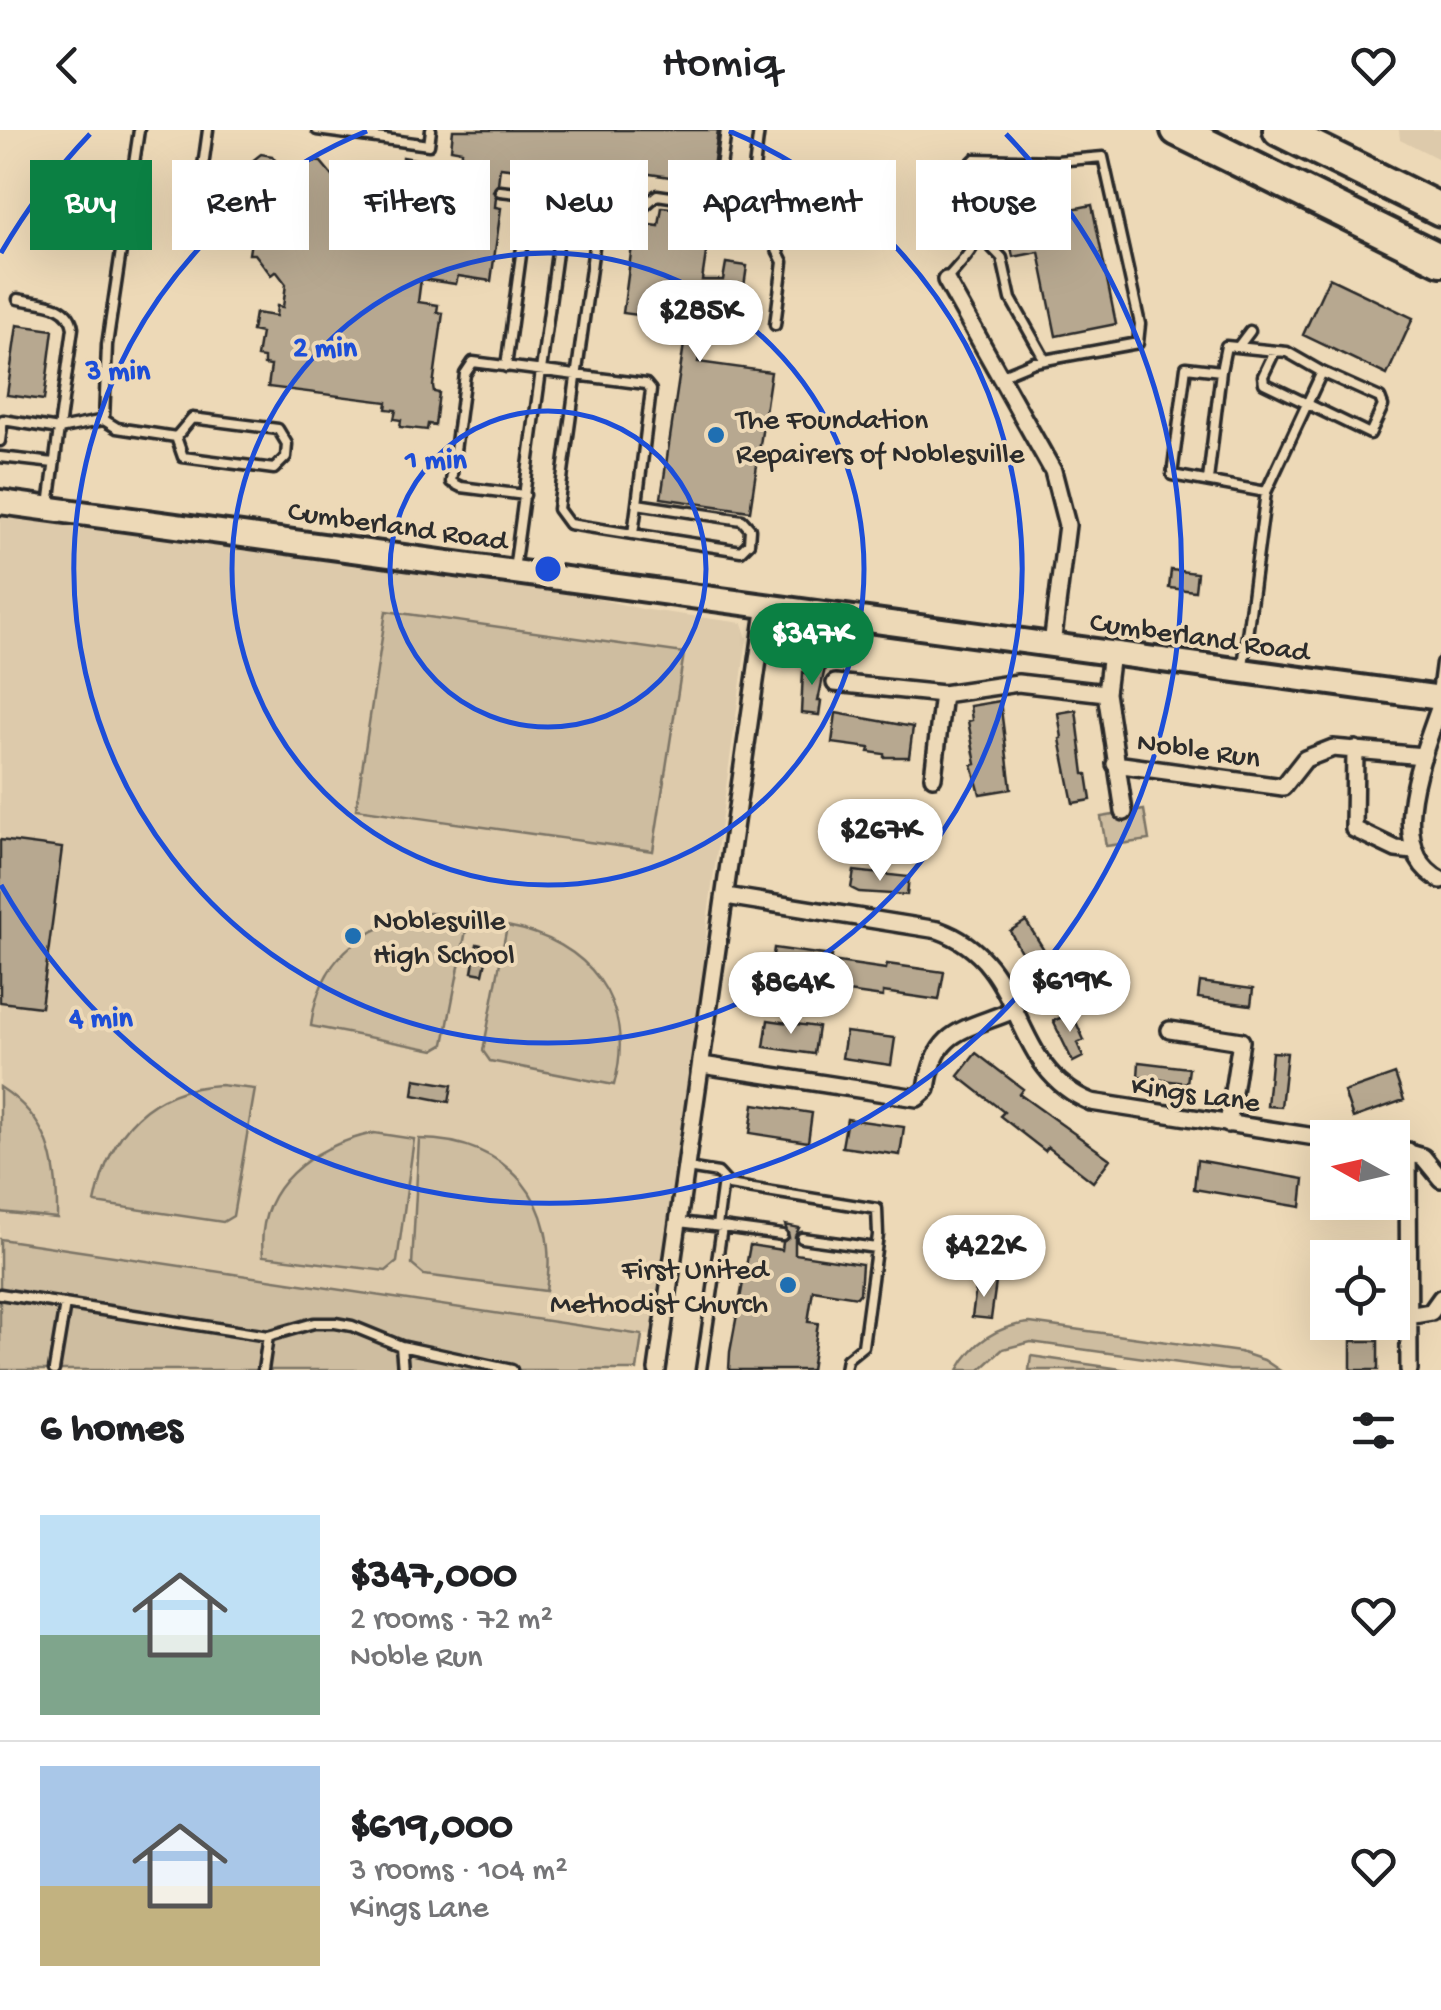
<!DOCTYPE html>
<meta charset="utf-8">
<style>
body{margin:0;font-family:"Gochi Hand",sans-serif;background:#f2f2f2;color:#202124;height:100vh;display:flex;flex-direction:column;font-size:38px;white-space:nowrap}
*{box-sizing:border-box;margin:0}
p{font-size:32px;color:#757577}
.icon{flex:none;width:55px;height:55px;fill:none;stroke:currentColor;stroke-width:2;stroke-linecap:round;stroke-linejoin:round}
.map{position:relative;height:1240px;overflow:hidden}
.details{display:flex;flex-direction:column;background:#fff;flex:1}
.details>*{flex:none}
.banner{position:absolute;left:30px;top:30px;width:1382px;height:90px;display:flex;gap:20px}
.needle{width:65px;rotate:278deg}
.fabs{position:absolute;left:1310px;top:990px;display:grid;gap:20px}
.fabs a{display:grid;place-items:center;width:100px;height:100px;border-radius:0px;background:#fff;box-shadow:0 10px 40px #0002;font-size:50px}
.price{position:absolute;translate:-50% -85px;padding:0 22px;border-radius:35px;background:#fff;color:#222;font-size:32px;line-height:65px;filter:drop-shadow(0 2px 5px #0008)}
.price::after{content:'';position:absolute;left:50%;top:60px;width:30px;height:22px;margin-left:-15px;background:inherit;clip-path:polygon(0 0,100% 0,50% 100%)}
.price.selected{background:#0b8043;color:#fff}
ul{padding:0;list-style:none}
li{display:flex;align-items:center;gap:30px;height:250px;padding:0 40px}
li+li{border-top:2px solid #e0e0e0}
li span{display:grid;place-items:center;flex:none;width:280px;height:200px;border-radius:0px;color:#555}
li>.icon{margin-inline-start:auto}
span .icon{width:120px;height:120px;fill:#fffc;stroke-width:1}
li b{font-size:42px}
h2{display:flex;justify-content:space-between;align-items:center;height:120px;padding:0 40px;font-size:42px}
.tag{padding:0 35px;border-radius:0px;background:#fff;box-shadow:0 10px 40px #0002;font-size:35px;line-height:90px}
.tag.selected{background:#0b8043;color:#fff}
header{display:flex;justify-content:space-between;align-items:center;height:130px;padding:0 40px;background:#fff;font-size:45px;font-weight:600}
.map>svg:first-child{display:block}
</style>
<header><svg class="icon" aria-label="back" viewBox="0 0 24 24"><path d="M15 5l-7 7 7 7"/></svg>Homiq<svg class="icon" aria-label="heart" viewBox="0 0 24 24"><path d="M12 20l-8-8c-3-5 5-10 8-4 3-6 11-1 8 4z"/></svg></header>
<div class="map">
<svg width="1441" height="1240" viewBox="0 0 1441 1240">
<rect width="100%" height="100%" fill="#edd9b7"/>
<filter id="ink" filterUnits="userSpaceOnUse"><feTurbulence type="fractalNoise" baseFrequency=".01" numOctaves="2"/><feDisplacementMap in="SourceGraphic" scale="20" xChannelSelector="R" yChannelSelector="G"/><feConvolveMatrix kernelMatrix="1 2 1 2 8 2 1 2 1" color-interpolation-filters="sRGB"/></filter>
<g filter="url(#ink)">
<path fill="#ddcaab" d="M1399,0H1441V30L1400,9Z
M0,388L252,415L510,449L642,479L742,493L747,508L707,792L700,895L654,1206L0,1109Z"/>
<path fill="#cebda0" stroke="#7c7466" stroke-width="2.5" d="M386,481L684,523L653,721L356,679Z
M1144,680L1149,710L1106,716L1101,687Z
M430,783L468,790L444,914L434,920L311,896C319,826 365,794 430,783Z
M507,796C588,811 637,871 614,955L490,931L483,921Z
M220,955L255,959L233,1086L223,1092L95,1073C109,1003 147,959 220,955Z
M0,957C50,989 58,1033 57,1088L0,1082Z
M374,1003L414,1009L397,1132L386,1141L263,1126C255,1056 313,1016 374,1003Z
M419,1009C509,1009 561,1073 546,1161L424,1145L412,1135Z
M0,1109L642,1205L637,1240H0Z
M1030,1193L1240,1222L1264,1230L1279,1240H1229L1031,1212L1003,1219L980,1240H958C974,1211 998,1196 1030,1193Z
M1031,1226L1128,1240H1029Z"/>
<path fill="#b7a890" stroke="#2b2b2b" stroke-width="2.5" d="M453,0H718L711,53L582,34L578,58L530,51L532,41L500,37L498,54L493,61L496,67L495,77L501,78L491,151L458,146L456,154L421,149L418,172L438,175L437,182L443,183L433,256L434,262L439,263L435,295L428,294L427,300L400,297L401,290L394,289L396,280L386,279L387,272L268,257L271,236L264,235V228L257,227L261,203L252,201L255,183L276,186L277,176L283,177L286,154L276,141L271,145L255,124H249L251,111L242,101L244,90L239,89L241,78H246L248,63L239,52L241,40L261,24L272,26L289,49L313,31L321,32L337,51L371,55L370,64L397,68L403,27L420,30L416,63L419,67L455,72L462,21L451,19Z
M1092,75L1116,194L1056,206L1039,122L1013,127L1006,92Z
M662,77L692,80L689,100L709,103L702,150H723L726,133L747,136L738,198L724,197L723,205L702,203L698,232L771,242L750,381L661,368L684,214L666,212L668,189L623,183L635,93L659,96Z
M1329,148L1413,188L1387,245L1303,205Z
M17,195L53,200L44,270L7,265Z
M1171,440L1197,443L1195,461L1169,458Z
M808,530L826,533L818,571H821L819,585L801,583L803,542L806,543Z
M1000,571L1011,659L980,664L972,635L976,634L968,591L972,590L970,576Z
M1076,580L1084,644H1087L1091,670L1073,673L1060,609L1062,608L1058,583Z
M836,583L913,597L909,627H884V624L869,622L870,618L832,613Z
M0,710L62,718L41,877L0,872Z
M854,741L909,747L907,765L859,762L851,758Z
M1026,791L1055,837L1040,846L1027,824L1020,820L1010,801Z
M477,814L489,817L483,844L472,842Z
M774,818L832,826L831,831L886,839L887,834L944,842L939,870L883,862V867L826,859L827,854L770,846Z
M1200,852L1253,859L1251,875L1198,868Z
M1072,883L1084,910L1077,913L1083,927L1073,932L1053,891Z
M768,890L818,897L814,924L764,917Z
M846,902L895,908L891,935L842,928Z
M1272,922L1287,923L1281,977L1267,976Z
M976,923L1023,959L1019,964L1110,1029L1093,1052L1048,1017L1045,1021L1000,986L1004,982L958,946Z
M1139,932L1189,938L1187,953L1138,947Z
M1395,944L1404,970L1353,988L1344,962Z
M415,949L452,955L449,972L413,965Z
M754,974L812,983L808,1012L750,1003Z
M847,989L904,997L900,1025L842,1017Z
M1197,1030L1304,1049L1301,1077L1194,1059Z
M785,1095L799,1098L795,1106V1124L862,1134L860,1163L857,1167L813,1160L808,1192L818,1193L811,1240H729L730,1222L750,1115L782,1120L783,1112L789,1107Z
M977,1150L996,1152L991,1189L972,1187Z
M1351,1211H1378V1240H1351Z"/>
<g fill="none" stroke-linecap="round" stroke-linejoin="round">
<g stroke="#2b2b2b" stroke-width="15">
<path id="lane" d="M317,0L429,15L431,0
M500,61L551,67L563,78L514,440
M725,75L718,60L726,0
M563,78L581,70L642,78L657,65L725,75L775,116L783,132L775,195
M747,93L759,0
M195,94L208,0
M978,103L1002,128L1011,169L1045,230
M946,150C954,140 966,129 972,118C987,92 964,64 967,37L975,29L1056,31L1103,27L1140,194L1138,213L1034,232L1000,246
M1238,217L1250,201
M1275,221L1263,246L1264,253L1370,304L1383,276L1380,268L1322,242
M506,237L529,65
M1221,241L1226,216L1287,222L1322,242L1266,362L1243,536
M104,290L117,298L176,307L183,327L274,339L286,327L287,314L278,299L192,288L176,307
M0,311L3,290L59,299L73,198C69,172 41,174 18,169
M0,327L54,333
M1208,350L1221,241L1186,237L1172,345L1266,362
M525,365L461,357L451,352L465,244L473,232L646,254L651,260L637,374L742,390L750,399L749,413L741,421L569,394L558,379L600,73
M49,376L59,299L104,290L107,215L139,0
M633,404L637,374
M1437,563L1441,533
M687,1038L718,1043L729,1055L877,1079L878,1105L863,1216L847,1229L845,1240
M679,1092L722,1097L701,1240
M717,1096L723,1051
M722,1097L782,1105
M802,1108L876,1118
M0,1164L268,1206L314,1193H335L352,1196L401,1216L403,1240
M401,1216L512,1240
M54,1240L65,1174
M263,1240L268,1206"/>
</g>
<g stroke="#2b2b2b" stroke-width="22">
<path id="street" d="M946,150L1053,341L1067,395L1052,515
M1111,523L1106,563L1124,682
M835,553L943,564L1018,553L1106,563
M1441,573C1425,620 1381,720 1441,750
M1355,619L1354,699L1396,719L1413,721
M1115,634L1283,657L1305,629L1333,618L1423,626
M933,647L943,564
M726,766L938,800C1031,833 1004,936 1091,972L1328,1009
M1170,900L1241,911L1228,994
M702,935L917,968L927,959C935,898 964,901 1014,880
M1392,1018L1423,1027L1441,1049
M1408,1021L1409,1240
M1408,1186L1431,1182L1441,1168
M657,1240L766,474"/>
</g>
<g stroke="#2b2b2b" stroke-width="30">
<path id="secondary" d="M0,372L1441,568"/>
</g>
<g stroke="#2b2b2b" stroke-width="38">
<path id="highway" d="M1177,0L1441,130
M1279,0L1441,80"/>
</g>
<use href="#lane" stroke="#edd9b7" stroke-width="8"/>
<use href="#street" stroke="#edd9b7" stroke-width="15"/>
<use href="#secondary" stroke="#edd9b7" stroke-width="22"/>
<use href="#highway" stroke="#edd9b7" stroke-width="30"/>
</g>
</g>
<g fill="none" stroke="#1d4ed8" stroke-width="5">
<circle cx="548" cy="439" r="158"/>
<circle cx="548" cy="439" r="316"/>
<path d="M729 1A474 474 0 1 1 367 1"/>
<path d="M1 123A632 632 0 0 1 90 4M1006 4A632 632 0 1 1 1 755"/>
</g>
<g fill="#1f6fb2" stroke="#edd9b7" stroke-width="4">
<circle cx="716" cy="305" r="10"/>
<circle cx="353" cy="806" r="10"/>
<circle cx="788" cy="1155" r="10"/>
</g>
<g text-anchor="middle" stroke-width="8" stroke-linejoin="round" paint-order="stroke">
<g font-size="30" fill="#2b2b2b" stroke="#edd9b7" text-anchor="start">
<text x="736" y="298">The Foundation<tspan x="736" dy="34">Repairers of Noblesville</tspan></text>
<text x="373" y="799">Noblesville<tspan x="373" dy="34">High School</tspan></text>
<text x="768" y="1148" text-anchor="end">First United<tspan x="768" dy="34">Methodist Church</tspan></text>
</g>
<g font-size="30" fill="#2b2b2b" stroke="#edd9b7">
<text transform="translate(398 394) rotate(8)" y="10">Cumberland Road</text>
<text transform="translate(1200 505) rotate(8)" y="10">Cumberland Road</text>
<text transform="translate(1199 618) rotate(8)" y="10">Noble Run</text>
<text transform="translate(1196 962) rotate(8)" y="10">Kings Lane</text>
</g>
</g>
<circle cx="548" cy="439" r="15" fill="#1d4ed8" stroke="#edd9b7" stroke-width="5"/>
<g font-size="30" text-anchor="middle" font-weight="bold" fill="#1d4ed8" stroke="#edd9b7" stroke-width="8" stroke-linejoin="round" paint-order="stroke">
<text x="325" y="226">2 min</text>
<text x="118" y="249">3 min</text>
<text x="436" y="338">1 min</text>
<text x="101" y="896">4 min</text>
</g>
</svg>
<div class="fabs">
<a><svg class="needle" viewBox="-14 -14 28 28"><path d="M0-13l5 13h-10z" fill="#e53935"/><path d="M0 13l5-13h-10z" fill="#757577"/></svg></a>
<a><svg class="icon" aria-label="locate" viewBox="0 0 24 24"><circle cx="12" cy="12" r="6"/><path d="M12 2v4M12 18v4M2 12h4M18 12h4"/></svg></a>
</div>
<b class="price" style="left:700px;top:235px">$285K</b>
<b class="price selected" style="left:812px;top:558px">$347K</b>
<b class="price" style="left:880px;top:754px">$267K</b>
<b class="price" style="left:1070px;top:905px">$619K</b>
<b class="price" style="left:791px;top:907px">$864K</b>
<b class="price" style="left:984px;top:1170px">$422K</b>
<div class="banner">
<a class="tag selected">Buy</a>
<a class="tag">Rent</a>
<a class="tag">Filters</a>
<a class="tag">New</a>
<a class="tag">Apartment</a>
<a class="tag">House</a>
</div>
</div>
<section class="details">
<h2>6 homes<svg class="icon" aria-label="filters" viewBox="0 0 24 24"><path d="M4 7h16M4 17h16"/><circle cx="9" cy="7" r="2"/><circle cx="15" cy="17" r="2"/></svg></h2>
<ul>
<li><span style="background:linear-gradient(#bfe0f5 60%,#7fa58c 0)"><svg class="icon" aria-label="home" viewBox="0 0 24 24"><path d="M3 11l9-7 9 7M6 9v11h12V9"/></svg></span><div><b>$347,000</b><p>2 rooms · 72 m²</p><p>Noble Run</p></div><svg class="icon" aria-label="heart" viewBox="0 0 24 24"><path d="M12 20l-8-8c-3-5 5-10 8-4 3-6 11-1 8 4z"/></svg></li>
<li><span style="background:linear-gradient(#a9c7e8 60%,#c2b280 0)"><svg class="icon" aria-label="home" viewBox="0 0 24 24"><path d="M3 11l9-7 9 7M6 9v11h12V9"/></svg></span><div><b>$619,000</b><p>3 rooms · 104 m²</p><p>Kings Lane</p></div><svg class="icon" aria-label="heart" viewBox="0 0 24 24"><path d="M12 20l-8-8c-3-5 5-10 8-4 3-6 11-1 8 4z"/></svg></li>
</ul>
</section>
